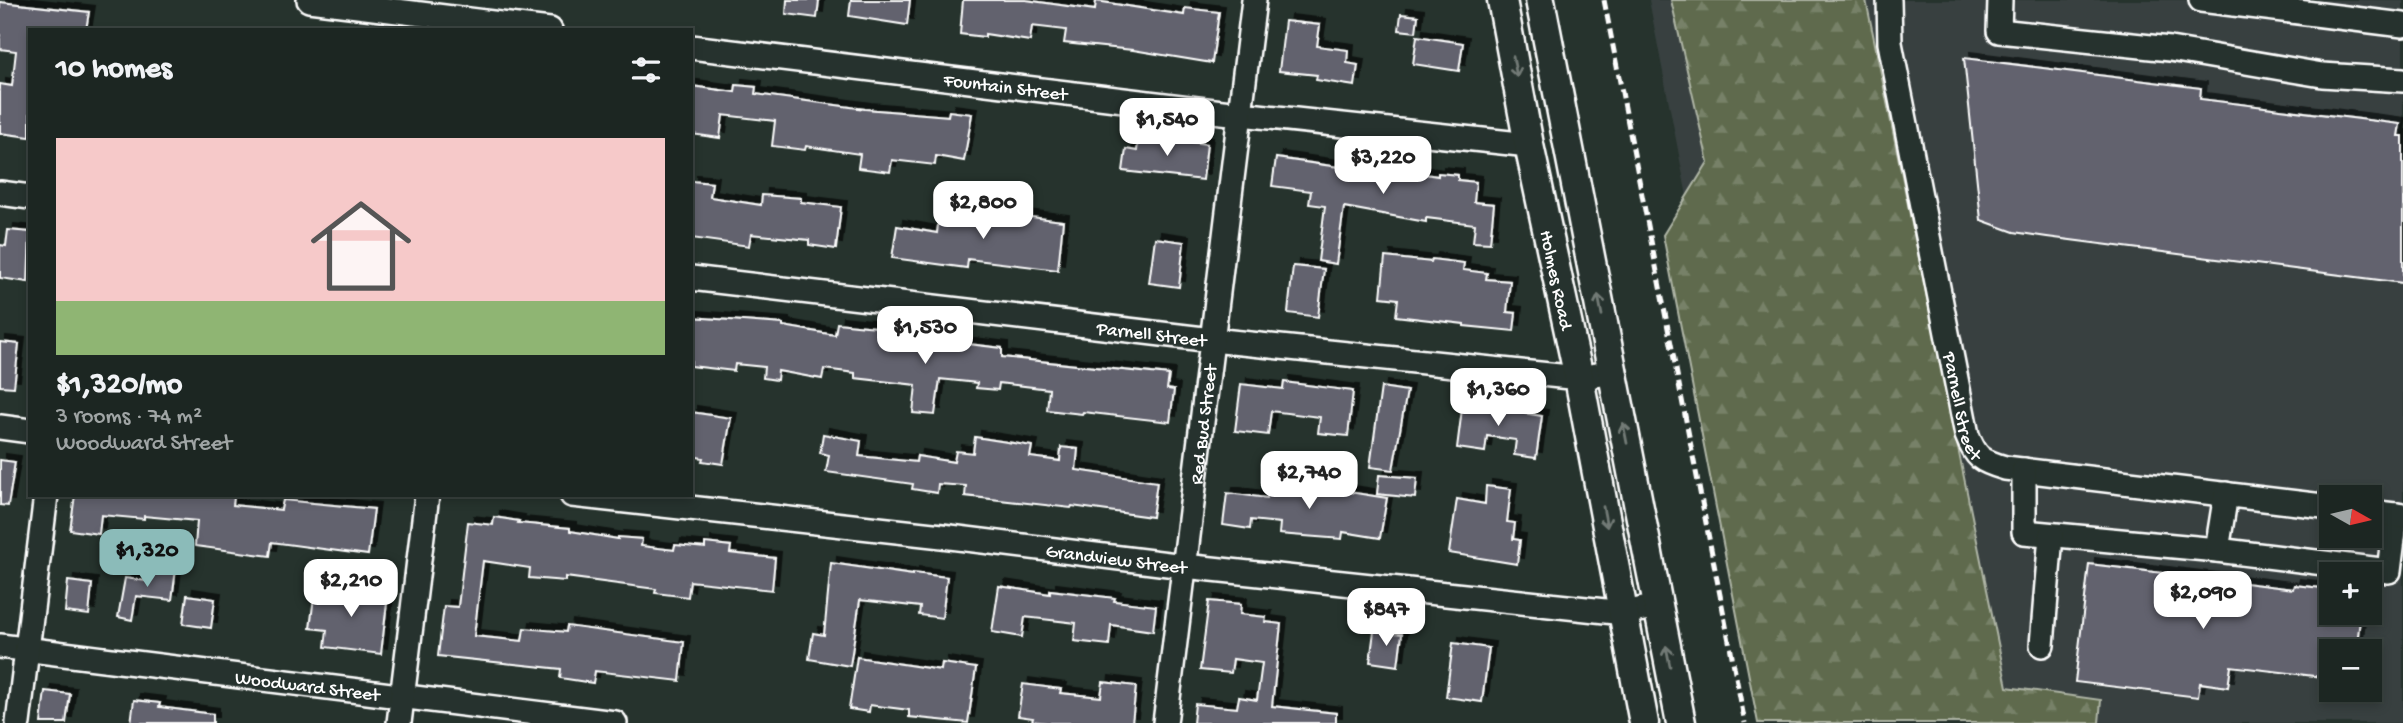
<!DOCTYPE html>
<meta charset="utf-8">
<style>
body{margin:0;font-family:"Gochi Hand",sans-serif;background:#252e2a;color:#f1f3f6;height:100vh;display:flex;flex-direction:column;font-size:26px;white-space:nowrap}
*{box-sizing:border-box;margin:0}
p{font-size:23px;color:#a0a5a5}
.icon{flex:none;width:38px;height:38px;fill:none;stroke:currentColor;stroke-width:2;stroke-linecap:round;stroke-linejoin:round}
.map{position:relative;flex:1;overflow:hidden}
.details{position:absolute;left:28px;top:28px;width:665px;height:469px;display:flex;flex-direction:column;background:#1c2622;border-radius:0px;box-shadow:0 4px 10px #0003,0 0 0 2px #3a4340}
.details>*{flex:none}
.needle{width:46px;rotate:98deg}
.buttons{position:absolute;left:2319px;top:485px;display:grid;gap:14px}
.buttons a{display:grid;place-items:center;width:63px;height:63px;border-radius:0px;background:#1c2622;box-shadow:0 4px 10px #0003,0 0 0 2px #3a4340;font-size:35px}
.price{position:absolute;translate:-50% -60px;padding:0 16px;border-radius:14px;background:#fff;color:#222;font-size:23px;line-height:46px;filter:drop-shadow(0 2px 4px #0008)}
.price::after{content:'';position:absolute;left:50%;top:42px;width:21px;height:16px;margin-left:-10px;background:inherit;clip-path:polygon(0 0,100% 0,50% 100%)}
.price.active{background:#8bbbb9;color:#111}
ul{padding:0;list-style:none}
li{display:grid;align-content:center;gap:14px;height:371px;padding:0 28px}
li+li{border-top:2px solid #3a4340}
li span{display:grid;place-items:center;height:217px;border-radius:0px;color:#555}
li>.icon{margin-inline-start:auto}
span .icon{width:126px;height:126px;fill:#fffc;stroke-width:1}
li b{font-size:30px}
h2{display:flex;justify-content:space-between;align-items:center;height:84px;padding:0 28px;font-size:30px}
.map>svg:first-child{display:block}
</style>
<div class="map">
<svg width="2403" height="723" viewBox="0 0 2403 723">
<defs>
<pattern id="forest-firs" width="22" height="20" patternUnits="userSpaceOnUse" patternTransform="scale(1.75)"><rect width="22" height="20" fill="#5f6b4d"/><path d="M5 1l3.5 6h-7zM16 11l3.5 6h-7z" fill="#778168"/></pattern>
<filter id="shadow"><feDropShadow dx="6" dy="-6" stdDeviation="0" flood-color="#0009"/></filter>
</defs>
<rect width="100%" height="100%" fill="#26332d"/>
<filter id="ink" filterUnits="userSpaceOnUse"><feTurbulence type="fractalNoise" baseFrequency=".0143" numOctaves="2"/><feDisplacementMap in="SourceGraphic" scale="14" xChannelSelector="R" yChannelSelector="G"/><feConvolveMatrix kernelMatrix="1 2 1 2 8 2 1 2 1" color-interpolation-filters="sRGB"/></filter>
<g filter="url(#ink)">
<path fill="#384140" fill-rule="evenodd" d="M1649,0H2403V723H1789ZM2331,497H2370V536H2331ZM2331,574H2370V612H2331ZM2331,651H2370V690H2331Z"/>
<path fill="url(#forest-firs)" stroke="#afb5a6" stroke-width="2" d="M1671,0H1866L2007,687L2101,700L2099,723H1758L1663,235L1708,162Z"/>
<path fill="#62626e" stroke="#fff" stroke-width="2" filter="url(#shadow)" d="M787,0H819L817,18L786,14Z
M851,0H910L907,25L849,16Z
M963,0H1026L1095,10L1096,1L1184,15L1185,8L1219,12L1212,63L1133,50L1064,43L1066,30L1032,26L1030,41L985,34V37L960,34Z
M0,2L89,12L86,30H30V137L0,133V84L12,86L16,51L0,49Z
M1401,14L1418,16L1416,32L1399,30Z
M1285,21L1320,25L1317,46L1348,50L1347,63L1358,65L1355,86L1316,80L1317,75L1279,71Z
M1417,36L1463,43L1459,71L1413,64Z
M1964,58L2201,88L2200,99L2400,124L2398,136H2403V283L2047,237L2014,232L1981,220Z
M736,85L756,87L755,94L865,109L948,116L949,111L972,114L964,161L936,156L935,165L892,160L890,172L858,168L860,154L806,146L805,150L772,146L775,121L723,115L720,138L691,134V86L735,92Z
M1139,136L1207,144L1203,180L1123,171L1126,149L1137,151Z
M1368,148L1393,152L1390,169L1438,176V173L1458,175V180L1476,182L1474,202L1494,204L1490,243L1473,242L1475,224L1426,218V222L1344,207L1336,264L1318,261L1325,206L1309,204L1311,191L1272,186L1276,158L1353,169L1354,161L1366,163Z
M691,181L712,183L710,197L761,205L762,195L801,198V202L841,207L836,249L809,245V240L751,234L749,246L691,238Z
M940,211L981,216L982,211L1063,221L1058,270L968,259L967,268L892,258L897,226L937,233Z
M8,230L30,232L28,282L0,278V245L6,246Z
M1155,238L1184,242L1179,287L1149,283Z
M1385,257L1431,262L1432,259L1464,263L1463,270L1487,273L1486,279L1510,281L1507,312L1516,313L1514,331L1464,326V324L1396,316L1398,299L1381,297Z
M1293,266L1324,269L1318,317L1288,313Z
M691,317L783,324V326L835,335L837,323L916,331V334L960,339V343L1002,348V357L1169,375L1167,389L1174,390L1170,422L1083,412L1082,414L1047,410L1049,389L999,383L998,390L976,388L977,383L940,379L935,415L913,413L916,385L855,378V373L824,369L822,379L778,371L777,380L763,378L764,367L735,364L734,371L691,366Z
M0,342L19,344L14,387L0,386Z
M1284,382L1353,391L1348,436L1318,433L1320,417L1271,411L1268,435L1235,431L1241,384L1283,389Z
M1381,387L1407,391L1393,470L1370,467Z
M1463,401L1491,404V408L1542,416L1536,458L1514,455L1516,440L1487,436L1485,452L1457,448Z
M691,412L731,418L723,464L702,461L703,458L691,456Z
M823,434L861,441L859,456L916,462L917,456L954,462L956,451L973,453L975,437L1032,446L1030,457L1060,461L1061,447L1078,449L1076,470L1157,482L1152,517L1072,506L1071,508L965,496L966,486L938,484L937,493L912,489L913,484L826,472L829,455L820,453Z
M0,460L15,462L8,506L0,505Z
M1290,474L1306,475L1305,485L1387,498L1380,538L1343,532L1342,539L1279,534L1280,523L1251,520L1250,529L1223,525L1227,493L1267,498L1268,485L1288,487Z
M1379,475L1417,478L1415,498L1377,494Z
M1486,486L1511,489L1507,522L1515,523L1513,539L1520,540L1517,564L1449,553L1457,499L1485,504Z
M75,495H218L234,497L233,505L281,510L283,500L374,509L368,555L272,542L270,556L195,546L197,521L144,516V519L101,515L99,534L70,530Z
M494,517L519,521L518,523L570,528V531L618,539V537L642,539L641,546L674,550L675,545L705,548V543L731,546L730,553L775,558L772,590L690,581L688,597L655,593L656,589L565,577V581L529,578L530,568L483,561L474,636L522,641L524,628L566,632L567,626L684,642L680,681L595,671L593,683L560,678L561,669L438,656L444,606L458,607L468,522L493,525Z
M831,563L913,575V573L947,577L942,618L919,615L920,607L860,600L850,666L809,659L813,633L824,635Z
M2089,564L2293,589L2294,585L2331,589V612H2361L2356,651H2331V678L2231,666L2228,687L2200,683L2198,697L2075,682Z
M149,566L176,569L172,600L136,596L132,620L118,617L125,578L147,581Z
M68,581L92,584L89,615L65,612Z
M999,586L1050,594V590L1115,598L1114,601L1156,606L1153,631L1111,625L1109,645L1074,641L1076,623L1025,617L1022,637L992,632Z
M315,589L356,594V590L388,594L381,654L325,647L327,630L310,628Z
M187,595L215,599L211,628L183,624Z
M1209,601L1241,604L1240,614L1266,617L1265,622L1281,624L1272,706L1336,713V723H1193L1195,704L1237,708L1239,697L1257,700L1262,663L1233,659L1231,673L1200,670Z
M1374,631L1402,634L1398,666L1370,662Z
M1453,643L1489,648L1482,702L1446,697Z
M857,657L941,670L942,663L976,668L968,723L909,717V710L870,705L869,712L849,709Z
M1103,682L1136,686L1132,723H1047L1032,721L1033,718L1018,716L1023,684L1061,689L1060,693L1101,697Z
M45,691L70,694L66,723H41Z
M134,700L160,703L159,707L213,714V723H131Z"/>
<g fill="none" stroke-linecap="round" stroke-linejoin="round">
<g stroke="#fff" stroke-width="28">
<g id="minor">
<path d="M309,0L550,30"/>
<path id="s1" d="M1889,0L1890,43L1967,435C1976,458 1981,461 2005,468L2331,507"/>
<path d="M2000,0L1999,31L2170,49L2322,75L2403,80"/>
<path d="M2201,0L2403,25"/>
<path id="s2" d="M691,47L1222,112L1529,145"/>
<path d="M0,193L30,197"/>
<path id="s3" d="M691,278L1212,340L1579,378L1613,372"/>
<path d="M0,427L30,431"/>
<path d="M2024,470V532L2217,550L2389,571L2396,515"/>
<path id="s4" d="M572,495L942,536L1184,566L1624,613L1658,606"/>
<path d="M2370,512L2403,516"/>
<path d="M2217,550L2226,494"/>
<path d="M2042,645L2051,535"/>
<path id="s5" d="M0,646L615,723"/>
<path d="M18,723L46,495"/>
<path d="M399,723L427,495"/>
<path id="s6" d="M1165,723L1254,0"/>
</g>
</g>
<g stroke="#fff" stroke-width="33">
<g id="major">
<path id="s7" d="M1502,0L1529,145L1579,378L1644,723"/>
<path d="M1540,0L1681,723"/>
</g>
</g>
<use href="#minor" stroke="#26332d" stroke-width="23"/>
<use href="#major" stroke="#26332d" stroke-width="28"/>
<path stroke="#fff" stroke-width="5" stroke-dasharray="10 5" stroke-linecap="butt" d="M1604,0L1745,723"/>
</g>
<defs><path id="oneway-shaft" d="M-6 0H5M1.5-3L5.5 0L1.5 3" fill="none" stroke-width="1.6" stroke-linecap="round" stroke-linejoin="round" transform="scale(1.75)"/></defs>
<g stroke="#727a76">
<use href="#oneway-shaft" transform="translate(1515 67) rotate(79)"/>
<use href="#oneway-shaft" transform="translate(1600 305) rotate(-101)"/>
<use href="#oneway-shaft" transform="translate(1625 433) rotate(-101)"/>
<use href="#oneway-shaft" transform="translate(1605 517) rotate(79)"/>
<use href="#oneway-shaft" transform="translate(1668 656) rotate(-101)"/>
</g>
</g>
<g text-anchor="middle" stroke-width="6" stroke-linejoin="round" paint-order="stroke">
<g font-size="19" fill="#fff" stroke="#26332d">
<text dy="7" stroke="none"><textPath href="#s2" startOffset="317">Fountain Street</textPath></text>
<text dy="7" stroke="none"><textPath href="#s7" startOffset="285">Holmes Road</textPath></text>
<text dy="7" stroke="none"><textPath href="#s3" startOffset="464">Parnell Street</textPath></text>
<text dy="7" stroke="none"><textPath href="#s1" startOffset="413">Parnell Street</textPath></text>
<text dy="7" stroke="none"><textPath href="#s6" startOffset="301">Red Bud Street</textPath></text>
<text dy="7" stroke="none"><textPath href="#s4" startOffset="548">Grandview Street</textPath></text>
<text dy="7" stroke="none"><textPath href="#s5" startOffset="310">Woodward Street</textPath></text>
</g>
</g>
</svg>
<div class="buttons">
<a><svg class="needle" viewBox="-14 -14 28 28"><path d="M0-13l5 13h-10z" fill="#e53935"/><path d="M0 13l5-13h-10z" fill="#a0a5a5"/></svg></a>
<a>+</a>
<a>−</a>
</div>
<b class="price" style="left:1167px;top:158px">$1,540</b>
<b class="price" style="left:1383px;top:196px">$3,220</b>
<b class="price" style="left:983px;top:241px">$2,800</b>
<b class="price" style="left:925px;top:366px">$1,530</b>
<b class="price" style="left:1498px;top:428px">$1,360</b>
<b class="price" style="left:1309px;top:511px">$2,740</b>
<b class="price active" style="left:147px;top:589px">$1,320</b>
<b class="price" style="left:351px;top:619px">$2,210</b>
<b class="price" style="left:2203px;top:631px">$2,090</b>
<b class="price" style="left:1386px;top:648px">$847</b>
<section class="details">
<h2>10 homes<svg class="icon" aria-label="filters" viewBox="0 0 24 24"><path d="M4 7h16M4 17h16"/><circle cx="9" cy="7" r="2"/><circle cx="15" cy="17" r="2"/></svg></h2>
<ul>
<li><span style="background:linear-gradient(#f6c9c9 75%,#8fb573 0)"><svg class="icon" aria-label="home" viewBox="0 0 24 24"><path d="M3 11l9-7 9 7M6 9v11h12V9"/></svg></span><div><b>$1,320/mo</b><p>3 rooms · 74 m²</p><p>Woodward Street</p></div></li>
</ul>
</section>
</div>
